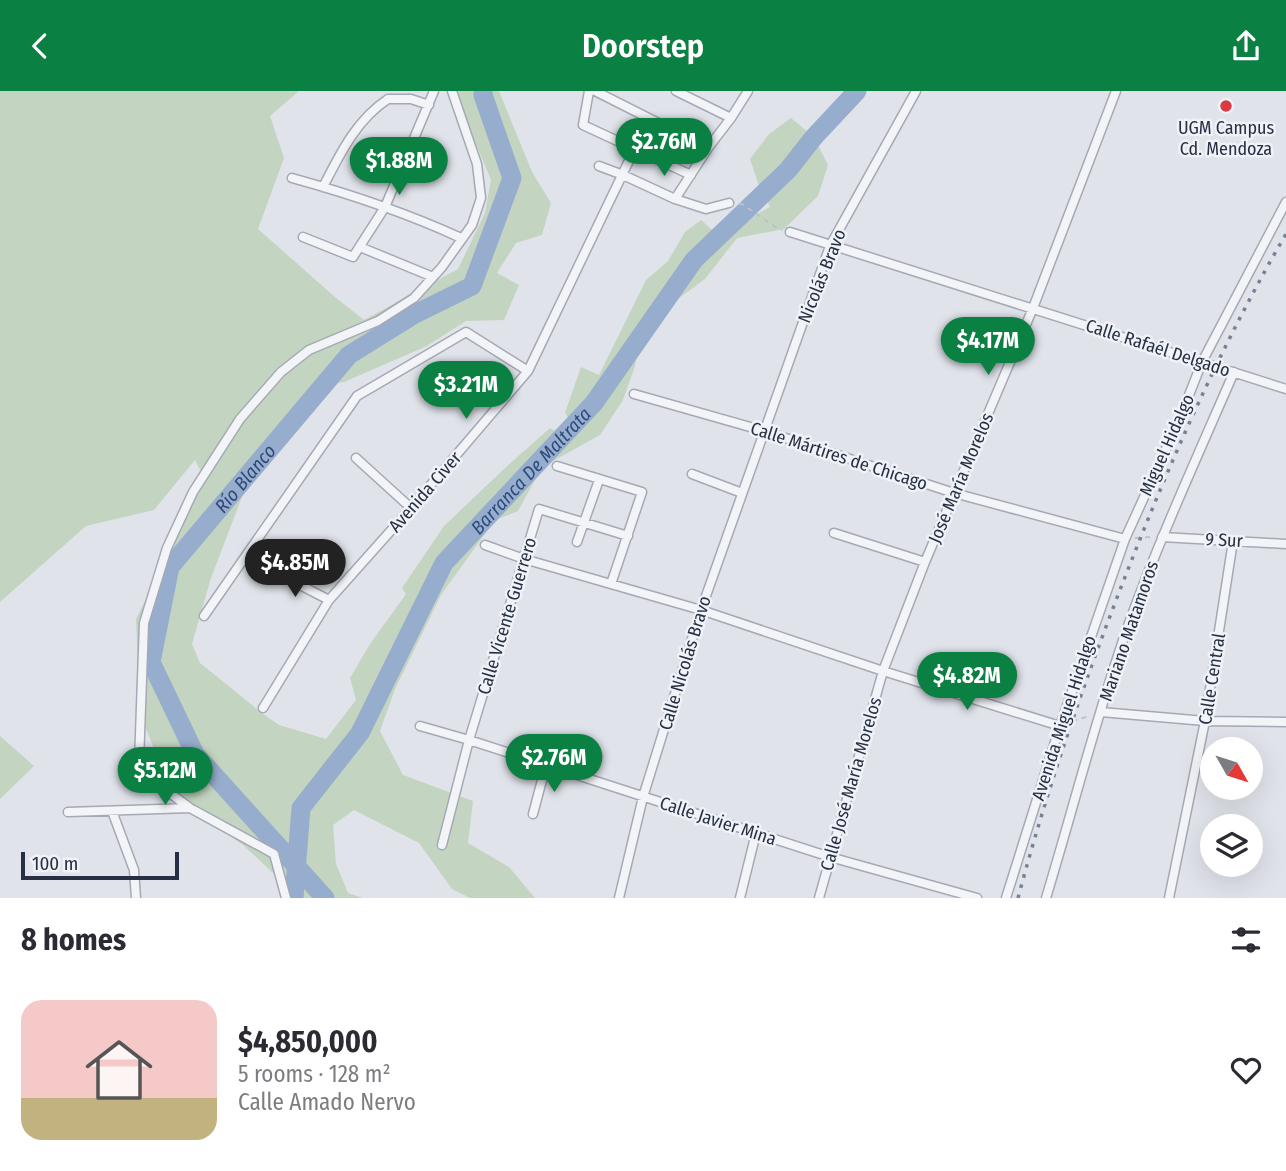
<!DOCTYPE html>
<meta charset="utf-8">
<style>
body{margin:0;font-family:"Fira Sans Condensed",sans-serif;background:#f2f2f3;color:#2b2b33;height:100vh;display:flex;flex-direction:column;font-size:26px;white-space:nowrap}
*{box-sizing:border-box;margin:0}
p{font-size:23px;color:#7c7c81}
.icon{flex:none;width:38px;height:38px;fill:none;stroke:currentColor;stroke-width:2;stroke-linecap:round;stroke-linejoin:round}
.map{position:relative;height:807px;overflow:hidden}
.side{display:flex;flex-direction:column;background:#fff;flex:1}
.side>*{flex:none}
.needle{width:46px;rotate:129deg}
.controls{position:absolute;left:1200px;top:646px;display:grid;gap:14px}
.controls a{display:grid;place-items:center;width:63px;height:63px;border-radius:50%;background:#fff;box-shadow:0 7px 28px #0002;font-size:35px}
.scale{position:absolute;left:21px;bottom:18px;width:158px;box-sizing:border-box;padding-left:7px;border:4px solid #272f43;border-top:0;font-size:19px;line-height:24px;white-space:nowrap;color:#272f43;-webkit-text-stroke:5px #eff2f7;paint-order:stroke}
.price{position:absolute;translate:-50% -60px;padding:0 16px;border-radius:24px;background:#0b8043;color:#fff;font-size:23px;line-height:46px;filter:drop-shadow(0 2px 4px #0008)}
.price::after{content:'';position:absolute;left:50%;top:42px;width:21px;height:16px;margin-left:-10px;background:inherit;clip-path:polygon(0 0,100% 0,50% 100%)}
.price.on{background:#222;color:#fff}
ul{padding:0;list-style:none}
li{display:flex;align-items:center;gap:21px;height:175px;padding:0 21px}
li+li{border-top:2px solid #e1e1e2}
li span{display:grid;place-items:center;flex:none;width:196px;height:140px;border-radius:21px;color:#555}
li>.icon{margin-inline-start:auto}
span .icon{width:84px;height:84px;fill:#fffc;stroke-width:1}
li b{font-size:30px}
h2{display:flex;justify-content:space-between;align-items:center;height:84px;padding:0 21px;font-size:30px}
header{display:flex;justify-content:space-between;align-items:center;height:91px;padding:0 21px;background:#0b8043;color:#fff;font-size:32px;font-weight:600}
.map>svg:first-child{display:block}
</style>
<header><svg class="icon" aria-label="back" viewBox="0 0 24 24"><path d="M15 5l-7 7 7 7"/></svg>Doorstep<svg class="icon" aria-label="share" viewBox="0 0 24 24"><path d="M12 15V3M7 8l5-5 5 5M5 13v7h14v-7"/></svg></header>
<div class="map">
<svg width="1286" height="807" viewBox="0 0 1286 807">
<rect width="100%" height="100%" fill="#e0e3ea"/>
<path fill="#c3d5c0" d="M0,0H299L270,25L284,67L258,138L335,206L364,229L458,178L485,122L491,89L454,0H499L532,81L551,112L542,144L516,152L497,182L519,194L504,229L466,230L427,255L344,291L310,297L263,351L211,487L192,553L200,572L263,623L279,634L326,648L356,609L350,587L370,553L406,503L402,497L444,435L505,377L550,337L559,342L573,334L565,322L581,276L599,284L646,189L668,170L685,141L701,129L711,138L744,130L770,116L758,92L750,68L769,43L791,27L814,46L828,74L818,105L784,138L737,147L705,188L641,235L635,275L623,309L600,344L542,376L518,420L495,429L441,504L395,598L380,640L403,684L473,710L468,752L509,776L535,807H470L452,798L419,752L354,719L333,734L336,773L348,802L363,807H300L243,754L175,707L140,624L136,528L178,444L202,383L195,369L154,419L86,435L0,511Z
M0,645L34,675L0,708Z"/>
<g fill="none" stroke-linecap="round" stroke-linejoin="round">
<g stroke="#97adcd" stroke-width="19">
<path id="s1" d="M294,807L301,717L360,642L444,472L594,312L694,169L788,79L814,46L857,0"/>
<path id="s2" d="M325,807L195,663L151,571L170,476L349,264L415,223L472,195L512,87L483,4V0"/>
</g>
<g stroke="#a5a9b5" stroke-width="11">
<path id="street" d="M589,0L583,34L691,84
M595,0L708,57
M676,0L731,27
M388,8H411L429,14
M599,75L623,84L675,108L706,118L729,112
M292,87C350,103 407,122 461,147
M323,96C340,63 356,29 388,8
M675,108L708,57L731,27L748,0
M790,141L1286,298
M303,146L353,166L385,116L434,0
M360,156L433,186
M634,303L764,340L954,402L1125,448
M356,367L411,417
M557,375L642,401L611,493
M692,383L742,402
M834,442L925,471
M1162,446L1286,453
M577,451L599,389
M485,454L524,468L701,519L883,580L1060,635
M275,481L329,509
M204,525L357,305L466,241L528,280
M263,617L329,509L411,417L528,280L649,28
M1101,621L1205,630L1286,631
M420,635L469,649L830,766L977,807
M112,720L134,779L136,807
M68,721L190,717
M533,723L546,674
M442,754L469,649L539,418L628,445
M286,807L274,763L190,717L144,683L139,671L144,532L167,457L193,401L240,328L281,281L309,259L378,230L414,207L442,176L472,134L481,107L477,73L452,0
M619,807L643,706L701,519L830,155L916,0
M740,807L756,742
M819,807L883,580L925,471L1033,217L1116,0
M1006,807L1060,635L1125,448L1180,327L1202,271L1286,111
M1046,807C1074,715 1097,622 1129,532C1160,447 1198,364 1234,281
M1169,807L1205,630L1233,450"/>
</g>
<path stroke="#bec1c9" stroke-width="2" stroke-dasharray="5 5" stroke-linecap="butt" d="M739,113H742L777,137L782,139
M1135,447L1151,446
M1072,630L1090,625"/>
<use href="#street" stroke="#f3f4f8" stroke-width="8"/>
<path stroke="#788095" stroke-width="3.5" stroke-dasharray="3.5 7" stroke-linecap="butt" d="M1018,807C1046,702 1081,600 1120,499C1167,377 1220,256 1286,143"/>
</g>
<circle fill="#da3a44" stroke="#eff2f7" stroke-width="2.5" cx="1226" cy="15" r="7"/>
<g text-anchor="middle" stroke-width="5" stroke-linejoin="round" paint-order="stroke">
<g font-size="18" fill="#272f43" stroke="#eff2f7">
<text x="1226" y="43">UGM Campus<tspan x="1226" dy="21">Cd. Mendoza</tspan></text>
</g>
<g font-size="18" fill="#272f43" stroke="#eff2f7">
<text transform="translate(822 185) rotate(-68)" y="6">Nicolás Bravo</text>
<text transform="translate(1158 257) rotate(18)" y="6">Calle Rafaél Delgado</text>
<text transform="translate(1167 354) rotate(-66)" y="6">Miguel Hidalgo</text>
<text transform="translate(839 365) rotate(18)" y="6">Calle Mártires de Chicago</text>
<text transform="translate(961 387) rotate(-67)" y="6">José María Morelos</text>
<text transform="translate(425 401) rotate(-49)" y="6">Avenida Civer</text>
<text transform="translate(1224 449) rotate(3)" y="6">9 Sur</text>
<text transform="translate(507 525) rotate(-73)" y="6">Calle Vicente Guerrero</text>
<text transform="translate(1129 540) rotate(-71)" y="6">Mariano Matamoros</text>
<text transform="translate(685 572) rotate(-73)" y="6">Calle Nicolás Bravo</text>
<text transform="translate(1212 588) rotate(-81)" y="6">Calle Central</text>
<text transform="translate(1064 627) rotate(-72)" y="6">Avenida Miguel Hidalgo</text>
<text transform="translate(851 693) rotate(-74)" y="6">Calle José María Morelos</text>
<text transform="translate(718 730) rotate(18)" y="6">Calle Javier Mina</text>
</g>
<g font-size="19" font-style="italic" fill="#2d497b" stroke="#eff2f7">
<text dy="7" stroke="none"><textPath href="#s1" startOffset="502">Barranca De Maltrata</textPath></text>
<text dy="7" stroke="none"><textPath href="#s2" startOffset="509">Río Blanco</textPath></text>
</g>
</g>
</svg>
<div class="controls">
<a><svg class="needle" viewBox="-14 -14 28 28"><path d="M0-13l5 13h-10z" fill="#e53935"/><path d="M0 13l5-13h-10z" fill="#7c7c81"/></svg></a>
<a><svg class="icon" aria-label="layers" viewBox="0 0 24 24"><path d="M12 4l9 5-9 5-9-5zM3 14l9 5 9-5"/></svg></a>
</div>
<div class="scale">100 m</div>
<b class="price" style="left:664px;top:87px">$2.76M</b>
<b class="price" style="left:399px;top:106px">$1.88M</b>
<b class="price" style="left:988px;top:286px">$4.17M</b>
<b class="price" style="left:466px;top:330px">$3.21M</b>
<b class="price on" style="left:295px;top:508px">$4.85M</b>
<b class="price" style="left:967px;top:621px">$4.82M</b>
<b class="price" style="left:554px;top:703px">$2.76M</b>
<b class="price" style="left:165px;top:716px">$5.12M</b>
</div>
<section class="side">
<h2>8 homes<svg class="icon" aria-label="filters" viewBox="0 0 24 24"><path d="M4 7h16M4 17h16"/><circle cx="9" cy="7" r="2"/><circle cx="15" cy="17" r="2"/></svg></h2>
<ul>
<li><span style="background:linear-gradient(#f6c9c9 70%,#c2b280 0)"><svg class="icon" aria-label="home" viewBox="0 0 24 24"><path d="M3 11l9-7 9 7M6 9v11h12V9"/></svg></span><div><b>$4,850,000</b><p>5 rooms · 128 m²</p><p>Calle Amado Nervo</p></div><svg class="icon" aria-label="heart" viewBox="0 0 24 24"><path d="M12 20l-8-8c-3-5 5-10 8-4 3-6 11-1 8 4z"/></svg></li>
</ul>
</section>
